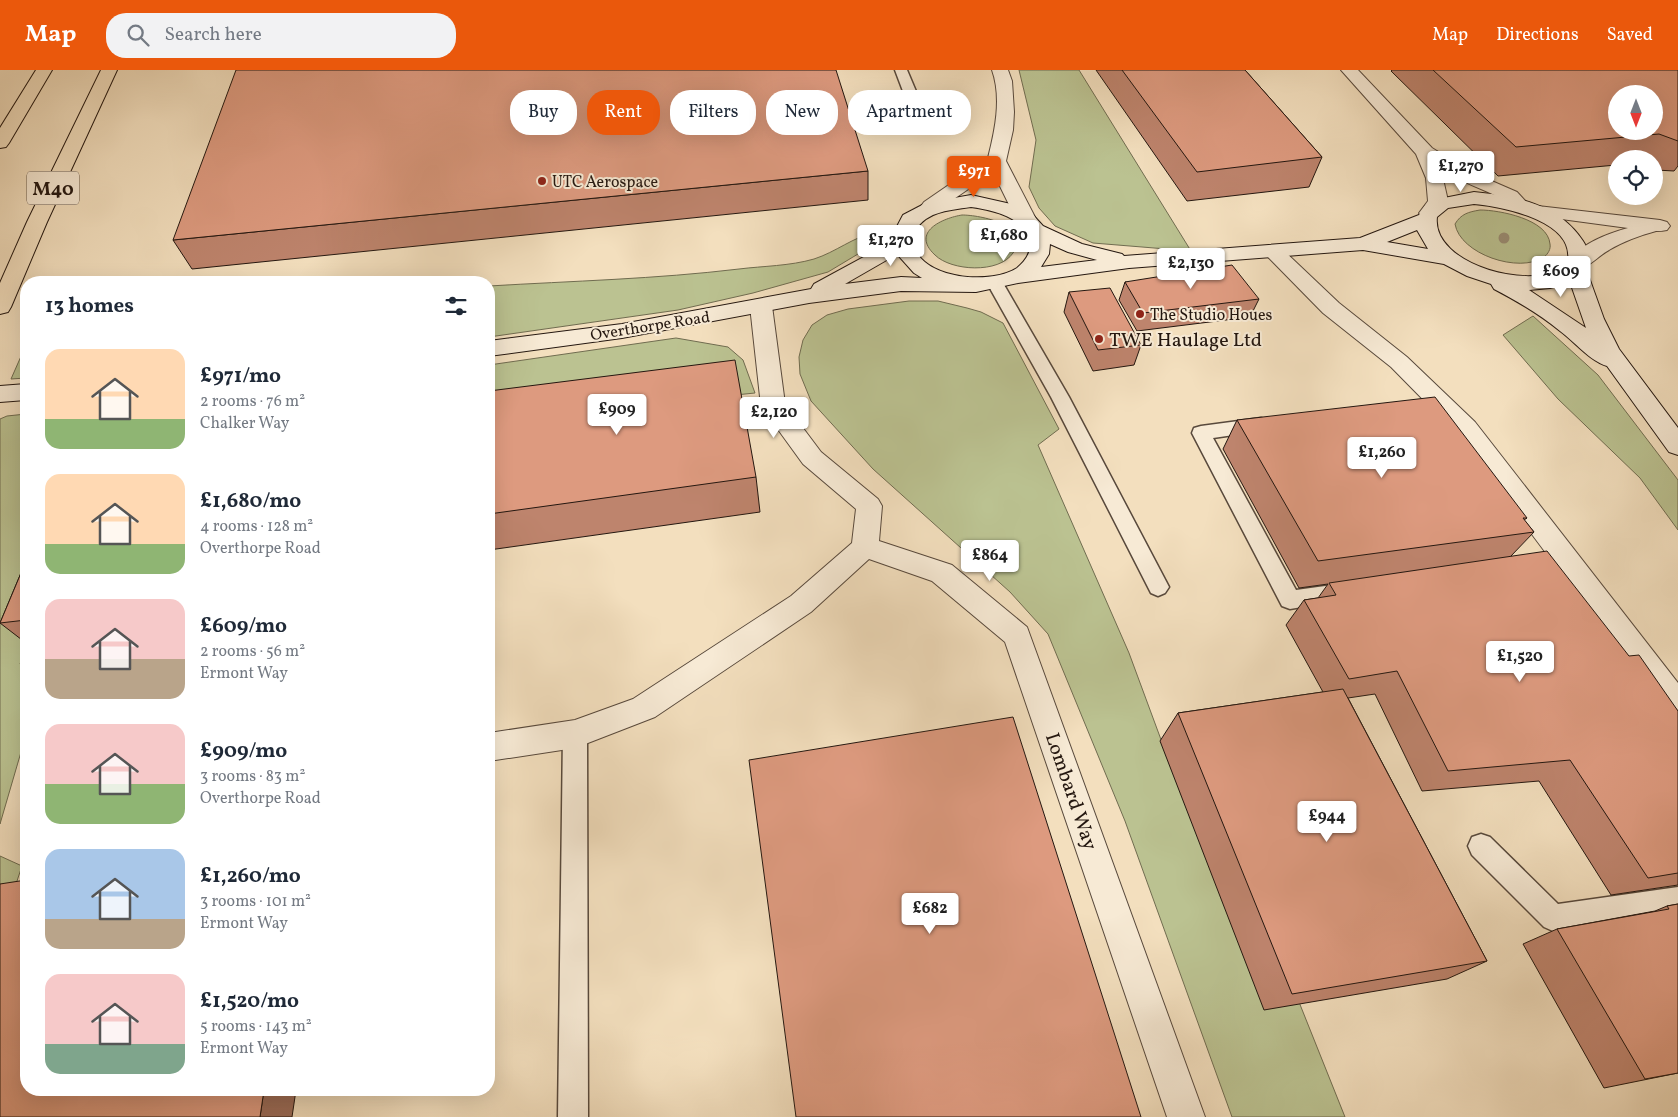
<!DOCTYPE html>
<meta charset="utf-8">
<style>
body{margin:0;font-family:Vollkorn,serif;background:#f2f2f3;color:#1f2937;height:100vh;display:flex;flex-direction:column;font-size:19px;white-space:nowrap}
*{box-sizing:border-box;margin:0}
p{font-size:16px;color:#747a83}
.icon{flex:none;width:28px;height:28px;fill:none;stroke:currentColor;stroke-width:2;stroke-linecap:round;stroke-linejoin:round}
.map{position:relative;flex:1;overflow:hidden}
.drawer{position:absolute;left:20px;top:206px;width:475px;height:820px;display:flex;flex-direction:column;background:#fff;border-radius:20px;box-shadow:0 5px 20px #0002}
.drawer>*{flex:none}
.banner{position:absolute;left:510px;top:20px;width:475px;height:45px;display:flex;gap:10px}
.needle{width:32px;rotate:180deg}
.tools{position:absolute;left:1608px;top:15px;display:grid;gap:10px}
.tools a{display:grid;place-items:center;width:55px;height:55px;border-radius:50%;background:#fff;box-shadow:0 5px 20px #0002;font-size:25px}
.price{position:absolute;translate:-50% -42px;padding:0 11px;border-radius:5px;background:#fff;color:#222;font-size:16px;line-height:32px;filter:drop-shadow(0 1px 2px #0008)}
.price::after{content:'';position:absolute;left:50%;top:30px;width:15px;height:11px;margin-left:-8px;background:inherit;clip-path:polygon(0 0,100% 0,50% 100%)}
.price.active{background:#ea580c;color:#fff}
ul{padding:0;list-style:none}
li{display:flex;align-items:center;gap:15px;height:125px;padding:0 25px}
li span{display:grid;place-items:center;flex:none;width:140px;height:100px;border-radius:15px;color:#555}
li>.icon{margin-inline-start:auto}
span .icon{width:60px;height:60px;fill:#fffc;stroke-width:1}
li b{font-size:21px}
h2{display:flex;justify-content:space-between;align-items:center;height:60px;padding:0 25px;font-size:21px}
.pill{padding:0 18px;border-radius:20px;background:#fff;box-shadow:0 5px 20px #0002;font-size:18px;line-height:45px}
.pill.active{background:#ea580c;color:#fff}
header{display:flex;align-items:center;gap:30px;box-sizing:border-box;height:70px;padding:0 25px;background:#ea580c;color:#fff}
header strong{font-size:24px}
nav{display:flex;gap:28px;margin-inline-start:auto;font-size:18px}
.search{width:350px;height:45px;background:#f2f2f3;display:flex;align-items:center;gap:12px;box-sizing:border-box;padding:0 18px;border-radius:20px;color:#747a83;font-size:19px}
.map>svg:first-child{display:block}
</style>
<header>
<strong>Map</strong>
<div class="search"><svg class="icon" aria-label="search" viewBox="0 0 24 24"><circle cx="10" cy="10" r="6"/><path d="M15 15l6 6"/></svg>Search here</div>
<nav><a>Map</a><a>Directions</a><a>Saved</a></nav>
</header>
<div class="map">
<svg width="1678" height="1047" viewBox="0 0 1678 1047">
<rect width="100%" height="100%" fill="#f3dfbe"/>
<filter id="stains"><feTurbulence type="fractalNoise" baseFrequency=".004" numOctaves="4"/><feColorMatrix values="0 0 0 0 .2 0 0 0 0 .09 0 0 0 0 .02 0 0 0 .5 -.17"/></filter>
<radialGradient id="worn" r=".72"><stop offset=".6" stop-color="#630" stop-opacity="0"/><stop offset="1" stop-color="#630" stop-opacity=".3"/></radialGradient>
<path fill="#bbc291" stroke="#706c50" d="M1019,0H1079L1191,181L1093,173L1055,156L1039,138L1029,117L1036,70Z
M1480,140C1499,140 1548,149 1550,174C1551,179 1548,184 1544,187C1519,204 1460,184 1455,154C1461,144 1468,142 1480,140Z
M962,145C980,145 1032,155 1013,183C999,204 951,201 935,185C910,162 943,148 962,145Z
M876,162L873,175L828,202L753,223L678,240L489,267V216C572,211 656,209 739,199C763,196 790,196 814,189C836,182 853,167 876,162Z
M909,231H938L967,238L981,242L1003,253L1059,359L1038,375L1129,583L1180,721L1293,917L1345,1047H1232L1125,751L1048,564L1010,522L873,399L811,331L800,304L799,287L803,270L812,255L827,245L848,239Z
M1533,246L1598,305L1678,410V460L1640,408L1558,329L1503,265Z
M676,268L728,277L743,290L755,323L489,350V295Z
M26,275V308L11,309Z
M26,344V576L20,594L26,596V665L0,754V349L7,346Z
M0,786L22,796L0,862Z"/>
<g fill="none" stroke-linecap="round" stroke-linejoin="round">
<g stroke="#58493c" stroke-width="3">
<path id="lane" d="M895,0H907L926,45L924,48H914L912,45Z
M995,208L1001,209L1003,213L1069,327L1169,517L1165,523L1158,526L1151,523L1051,327L987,213L989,209Z
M1261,348L1268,350L1270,355L1268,360L1213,368L1296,520L1347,513L1355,516L1358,522L1355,528L1290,539L1282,536L1192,363L1194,358L1201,356Z
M575,653L583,656L587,664L588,1047H558L563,664L567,656Z
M1481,764L1490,767L1558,834L1678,817V843L1553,861L1544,857L1472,785L1468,776L1472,767Z"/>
</g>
<g stroke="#58493c" stroke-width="2">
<path id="street" d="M992,0H1008L1012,11L1014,42L1013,60L1006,91L1036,149L1033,153L1026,155L1019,153L1016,149L993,102L938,140L931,142L924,140L921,136L924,132L988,88C995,60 1002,28 992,0Z
M1341,0H1358L1432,78L1471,102L1517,122L1529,135L1660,150L1667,152L1670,156L1667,160C1663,161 1659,161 1656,161C1641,165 1622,172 1609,180C1596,187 1588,201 1572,197L1569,192C1581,173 1607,164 1628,158L1524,144L1521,140C1511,141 1510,134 1502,129C1482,118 1461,112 1441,100L1448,131L1436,147L1429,149L1422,147L1419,143L1428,131L1426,108L1416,84Z
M1274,176L1281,178L1339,233L1407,287L1475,352L1678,613V649L1667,645L1457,364L1391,297L1323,243L1267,186L1264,182L1267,178Z
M761,229L769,231L772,236L785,334L821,382L878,429L882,436L879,471L952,495L1027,557L1205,1047H1167L1005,572L932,511L869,489L811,542L655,647L575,678L489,691V663L575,650L633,629L791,526L852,473L856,439L803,394L761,336L750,236L753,231Z"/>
</g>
<g stroke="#241710" stroke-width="2">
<path id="secondary" d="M1474,122C1515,126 1559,134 1583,171C1589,180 1591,189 1586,199L1604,249L1619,279L1678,358V385L1669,382L1607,296C1590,291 1575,272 1560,261C1539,244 1517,231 1494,219L1491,214L1467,206L1444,194L1363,180L1129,198L1018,213L976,222L901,221L809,233L622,268L489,286V271L622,254L811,219L814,214L871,183L892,166L903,145L926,133L971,125L1011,134L1033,145L1043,156L1082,174L1122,184L1124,186L1360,168L1419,145L1425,136L1434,130ZM1474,134C1503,137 1579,151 1567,195C1535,223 1431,195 1437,147L1448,138ZM971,137C993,140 1029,148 1030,176C1030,185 1024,192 1017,198C992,214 930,210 916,181C914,176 913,170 912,166C924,141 946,141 971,137ZM1417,160L1428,179L1387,172ZM1050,174L1068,182L1097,190L1041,197L1049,184ZM896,183L914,203L922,208L901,207L845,214L885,191ZM1570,212L1586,258L1529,220L1550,218Z
M26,314V330L0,332V316Z"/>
</g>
<g stroke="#241710" stroke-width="2">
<path id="highway" d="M36,0H52L9,73L6,77L0,78V58Z
M101,0H117L47,152L11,237L8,242L0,244V213L27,152Z"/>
</g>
<use href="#lane" fill="#f7ead5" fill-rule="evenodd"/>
<use href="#street" fill="#f7ead5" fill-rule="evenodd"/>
<use href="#secondary" fill="#f7ead5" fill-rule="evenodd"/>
<use href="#highway" fill="#f3dfbe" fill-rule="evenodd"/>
</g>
<circle fill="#9a8d74" cx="1504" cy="168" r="5.5"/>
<path fill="#be846d" stroke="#241710" d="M1096,0H1245L1322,87L1309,117L1187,131Z
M1392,0H1678V96L1674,101L1656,100H1654V89H1616V95L1498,106L1391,1Z
M868,101V130L192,199L173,170Z
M1125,212L1259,229L1250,247L1137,261L1119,230Z
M1069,222L1141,275L1134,295L1093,301L1064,242Z
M489,321L756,407L760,442L489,480Z
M1237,350L1527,448L1524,450L1534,462L1511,486L1629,586L1678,641V815L1611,825L1539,711L1422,721L1375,624L1348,628L1487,891L1447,909L1264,940L1160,671L1178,643L1323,622L1286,555L1304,530L1318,528L1328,514L1299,518L1223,379Z
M26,491V573L0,553Z
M1678,834V1003L1604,1018L1523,874L1557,859L1655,841L1667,836Z"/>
<path fill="#9b6c59" stroke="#241710" d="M264,1020H296L292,1047H260Z"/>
<path fill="#dd9a7f" stroke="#241710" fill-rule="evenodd" d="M236,0H836L868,101L173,170Z
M1122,0H1245L1322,87L1197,102Z
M1433,0H1678V71L1659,64L1516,77ZM1616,24H1654V61H1616Z
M1232,195L1259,229L1143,243L1125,212Z
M1110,218L1141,275L1098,280L1069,222Z
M735,290L756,407L489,444V321Z
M1435,327L1527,448H1523L1534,462L1318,491L1237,350Z
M1547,481L1629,586L1639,585L1678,641V803L1648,808L1570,690L1448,701L1397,601L1349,609L1304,530L1336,525L1329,513Z
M26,491V550L0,553Z
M1343,619L1487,891L1292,924L1178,643Z
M1013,647L1141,1047H796L749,690Z
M26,810V1020H264L260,1047H0V814Z
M1678,834V1003L1645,1009L1557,859L1669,839L1667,836Z"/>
<g fill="#8f2418" stroke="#f7ead5" stroke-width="2">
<circle cx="542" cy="111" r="5"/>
<circle cx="1140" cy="244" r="5"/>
<circle cx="1099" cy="269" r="5"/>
</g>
<g text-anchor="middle" stroke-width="4" stroke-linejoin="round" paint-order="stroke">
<g font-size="16" fill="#241710" stroke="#f7ead5" text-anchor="start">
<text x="552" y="117">UTC Aerospace</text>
<text x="1150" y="250">The Studio Houes</text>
</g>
<g font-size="16" fill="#241710" stroke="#f7ead5">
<text transform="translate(650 255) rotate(-9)" y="6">Overthorpe Road</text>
</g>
<rect fill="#f7ead5" stroke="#63564b" stroke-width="1" x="27" y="101.5" width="52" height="33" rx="4"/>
<g font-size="19" font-weight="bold" fill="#241710">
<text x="53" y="125">M40</text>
</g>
<g font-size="20" fill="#241710" stroke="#f7ead5" text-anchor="start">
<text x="1109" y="276">TWE Haulage Ltd</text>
</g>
<g font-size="20" fill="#241710" stroke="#f7ead5">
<text transform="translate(1072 721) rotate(71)" y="7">Lombard Way</text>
</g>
</g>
<rect width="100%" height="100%" filter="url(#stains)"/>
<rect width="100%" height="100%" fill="url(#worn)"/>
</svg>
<div class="tools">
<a><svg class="needle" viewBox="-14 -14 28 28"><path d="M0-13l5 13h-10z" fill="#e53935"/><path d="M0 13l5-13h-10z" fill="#747a83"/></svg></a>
<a><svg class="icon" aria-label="locate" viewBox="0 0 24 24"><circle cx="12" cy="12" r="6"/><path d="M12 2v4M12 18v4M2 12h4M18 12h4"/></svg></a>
</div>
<b class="price" style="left:1461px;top:123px">£1,270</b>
<b class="price active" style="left:974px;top:128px">£971</b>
<b class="price" style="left:1004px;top:192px">£1,680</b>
<b class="price" style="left:891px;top:197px">£1,270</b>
<b class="price" style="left:1191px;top:220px">£2,130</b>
<b class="price" style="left:1561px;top:228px">£609</b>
<b class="price" style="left:617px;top:366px">£909</b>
<b class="price" style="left:774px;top:369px">£2,120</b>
<b class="price" style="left:1382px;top:409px">£1,260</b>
<b class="price" style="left:990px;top:512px">£864</b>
<b class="price" style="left:1520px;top:613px">£1,520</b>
<b class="price" style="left:1327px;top:773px">£944</b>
<b class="price" style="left:930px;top:865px">£682</b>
<div class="banner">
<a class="pill">Buy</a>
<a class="pill active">Rent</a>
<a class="pill">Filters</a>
<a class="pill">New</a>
<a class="pill">Apartment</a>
</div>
<section class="drawer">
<h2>13 homes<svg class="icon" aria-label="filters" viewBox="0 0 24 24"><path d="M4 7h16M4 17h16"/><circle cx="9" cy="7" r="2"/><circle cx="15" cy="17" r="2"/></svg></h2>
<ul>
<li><span style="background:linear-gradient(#ffd9b3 70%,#8fb573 0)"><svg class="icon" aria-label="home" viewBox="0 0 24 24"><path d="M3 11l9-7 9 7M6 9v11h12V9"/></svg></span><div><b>£971/mo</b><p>2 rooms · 76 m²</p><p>Chalker Way</p></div></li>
<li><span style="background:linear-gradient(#ffd9b3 70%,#8fb573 0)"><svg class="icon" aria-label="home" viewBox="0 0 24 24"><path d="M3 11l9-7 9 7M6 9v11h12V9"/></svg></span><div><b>£1,680/mo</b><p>4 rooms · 128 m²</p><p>Overthorpe Road</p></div></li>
<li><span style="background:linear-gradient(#f6c9c9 60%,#b9a48a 0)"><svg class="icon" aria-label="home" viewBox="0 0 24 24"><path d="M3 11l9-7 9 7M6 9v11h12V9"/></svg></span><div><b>£609/mo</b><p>2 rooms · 56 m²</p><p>Ermont Way</p></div></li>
<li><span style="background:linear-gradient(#f6c9c9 60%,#8fb573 0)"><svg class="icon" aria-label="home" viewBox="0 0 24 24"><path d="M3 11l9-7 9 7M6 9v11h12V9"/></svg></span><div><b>£909/mo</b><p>3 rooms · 83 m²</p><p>Overthorpe Road</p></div></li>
<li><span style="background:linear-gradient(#a9c7e8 70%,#b9a48a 0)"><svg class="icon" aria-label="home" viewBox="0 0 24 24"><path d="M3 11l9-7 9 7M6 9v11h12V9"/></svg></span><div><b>£1,260/mo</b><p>3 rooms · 101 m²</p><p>Ermont Way</p></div></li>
<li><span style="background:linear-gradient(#f6c9c9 70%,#7fa58c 0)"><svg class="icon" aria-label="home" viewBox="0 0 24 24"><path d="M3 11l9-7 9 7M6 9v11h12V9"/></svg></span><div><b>£1,520/mo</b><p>5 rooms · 143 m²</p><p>Ermont Way</p></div></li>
</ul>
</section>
</div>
